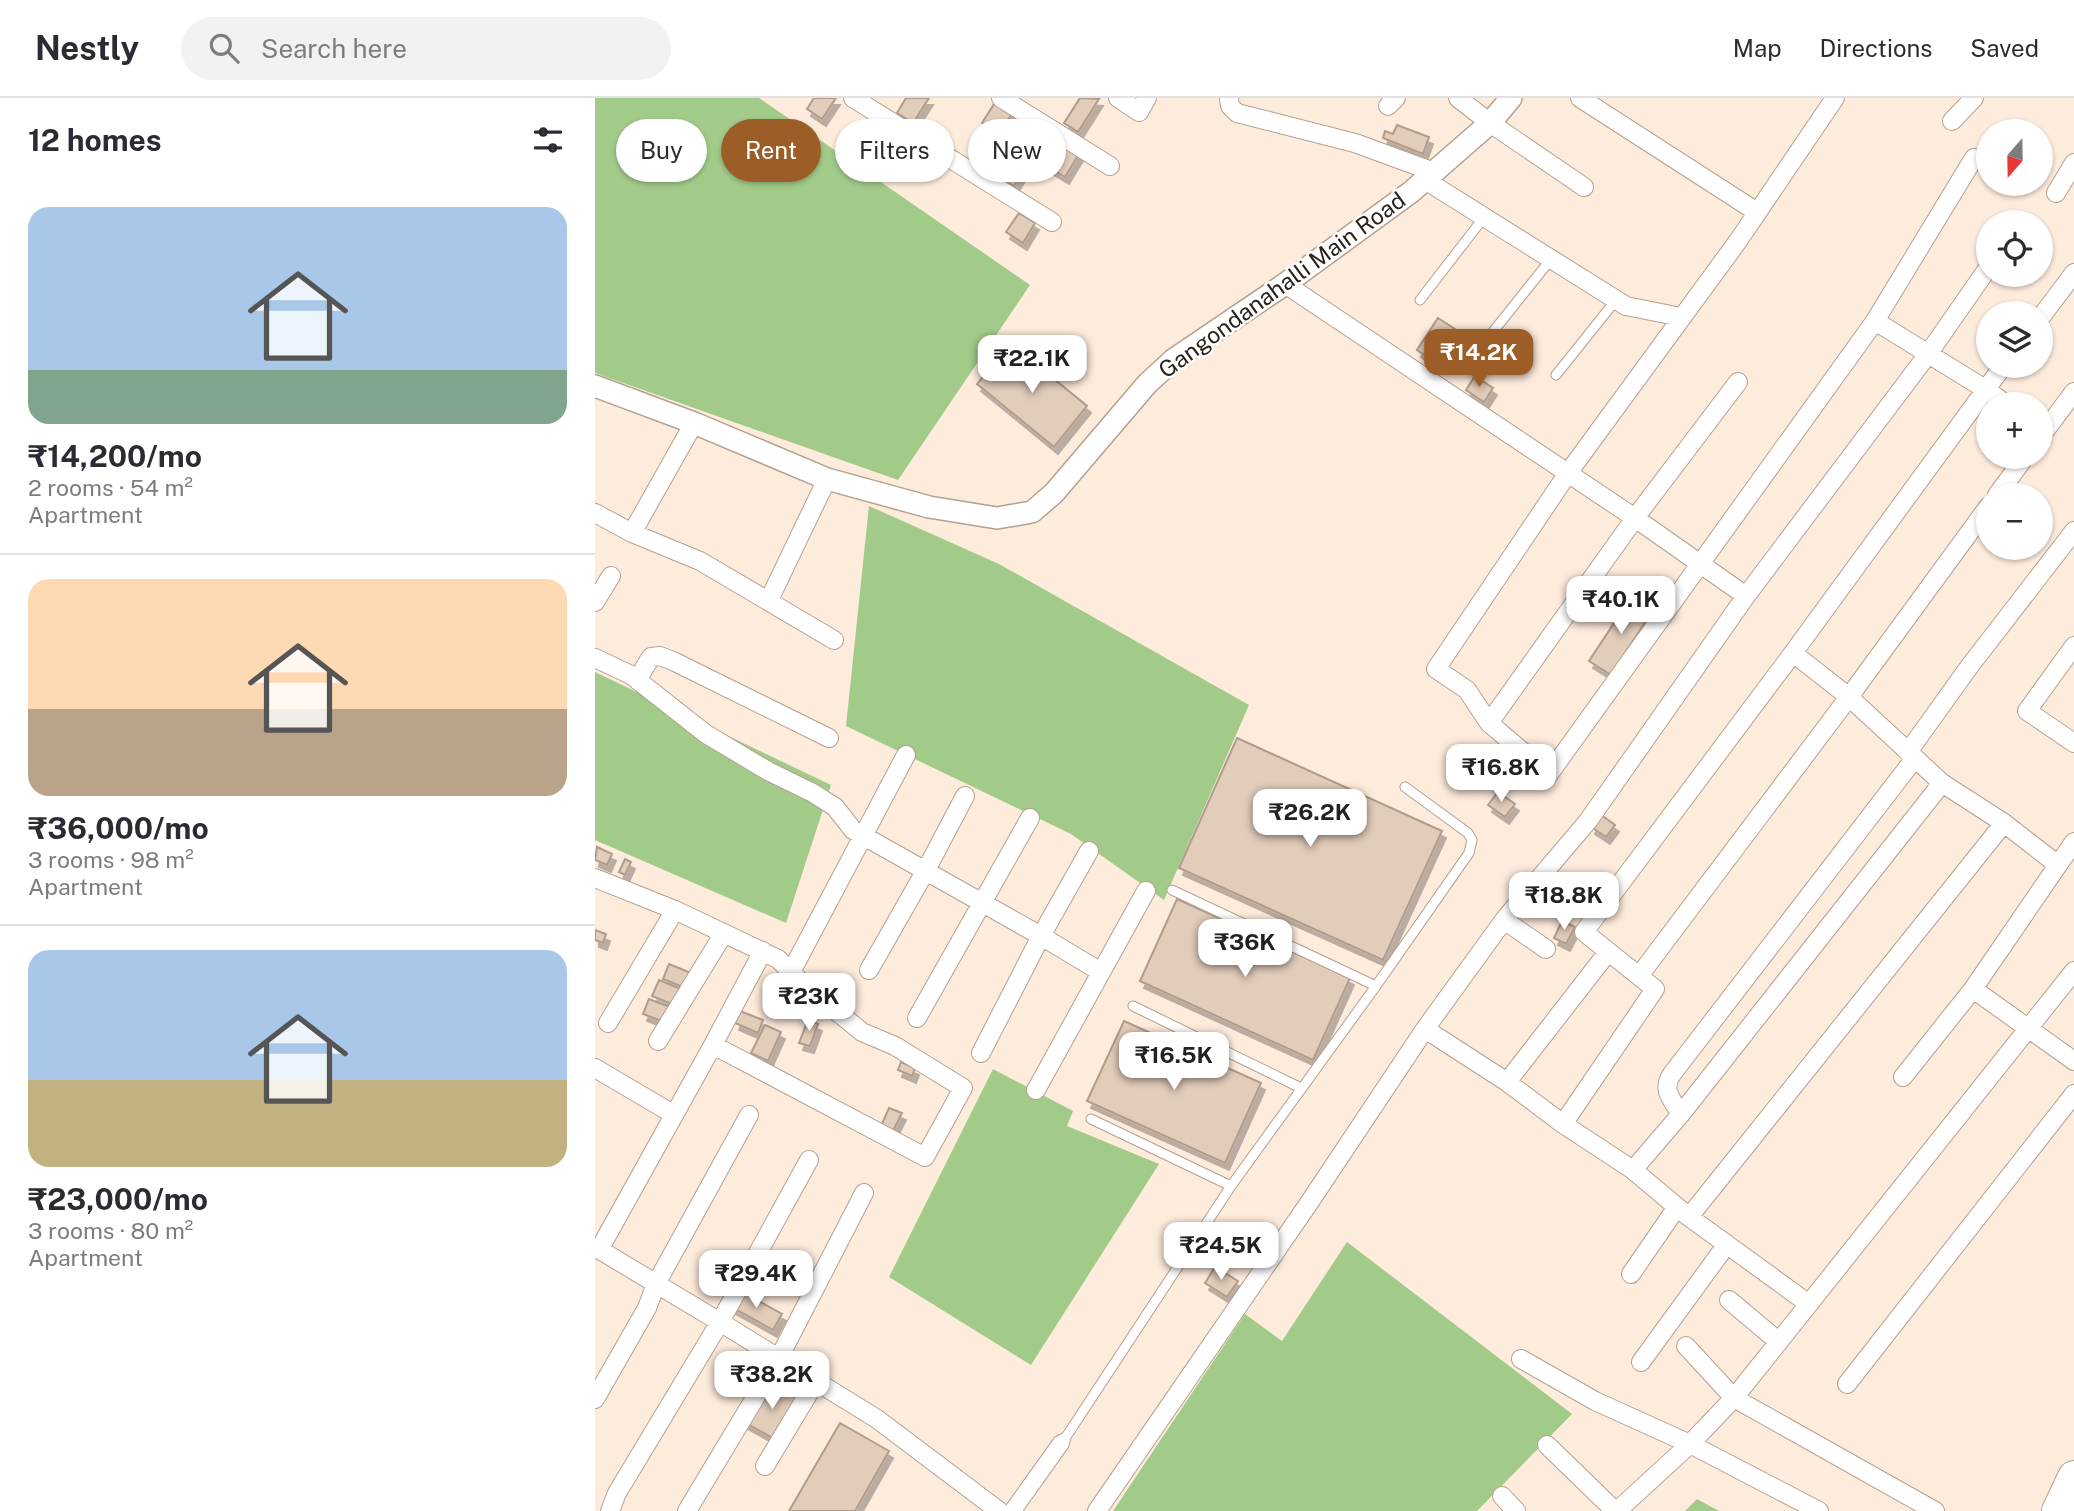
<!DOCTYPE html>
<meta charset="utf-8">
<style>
body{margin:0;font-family:"Public Sans",sans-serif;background:#f2f2f3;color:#2b2b33;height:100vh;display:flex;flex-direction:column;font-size:26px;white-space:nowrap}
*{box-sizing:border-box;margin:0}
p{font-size:23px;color:#7c7c81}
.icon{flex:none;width:38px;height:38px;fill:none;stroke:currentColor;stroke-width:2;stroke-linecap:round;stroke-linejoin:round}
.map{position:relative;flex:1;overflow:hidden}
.side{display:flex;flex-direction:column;background:#fff;width:595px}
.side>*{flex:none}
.banner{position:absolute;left:21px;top:21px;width:665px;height:63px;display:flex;gap:14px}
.needle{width:46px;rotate:200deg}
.buttons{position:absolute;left:1381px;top:21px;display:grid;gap:14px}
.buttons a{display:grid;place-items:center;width:77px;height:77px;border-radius:50%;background:#fff;box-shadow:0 2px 5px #0004;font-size:35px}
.price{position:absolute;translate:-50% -60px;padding:0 16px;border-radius:14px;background:#fff;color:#222;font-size:23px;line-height:46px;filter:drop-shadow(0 2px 4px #0008)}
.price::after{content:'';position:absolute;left:50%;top:42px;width:21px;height:16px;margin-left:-10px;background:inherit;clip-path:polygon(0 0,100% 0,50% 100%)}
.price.selected{background:#9d5d26;color:#fff}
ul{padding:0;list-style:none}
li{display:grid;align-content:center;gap:14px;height:371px;padding:0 28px}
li+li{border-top:2px solid #e1e1e2}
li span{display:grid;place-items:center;height:217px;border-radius:21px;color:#555}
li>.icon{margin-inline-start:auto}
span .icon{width:126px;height:126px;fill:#fffc;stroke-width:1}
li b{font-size:30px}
h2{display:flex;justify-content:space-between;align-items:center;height:84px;padding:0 28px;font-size:30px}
.chip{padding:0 24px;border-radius:32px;background:#fff;box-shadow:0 2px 5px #0004;font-size:24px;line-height:63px}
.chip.selected{background:#9d5d26;color:#fff}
header{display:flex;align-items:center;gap:42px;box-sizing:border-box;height:98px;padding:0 35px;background:#fff;border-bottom:2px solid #e1e1e2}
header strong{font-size:33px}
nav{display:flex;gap:38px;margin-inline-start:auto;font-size:24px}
.search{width:490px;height:63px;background:#f2f2f3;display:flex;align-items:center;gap:18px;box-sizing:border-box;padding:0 24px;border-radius:38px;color:#7c7c81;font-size:26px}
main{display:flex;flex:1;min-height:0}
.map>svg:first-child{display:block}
</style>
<header>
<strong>Nestly</strong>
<div class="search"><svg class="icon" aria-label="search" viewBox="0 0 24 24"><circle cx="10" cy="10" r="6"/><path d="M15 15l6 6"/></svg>Search here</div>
<nav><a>Map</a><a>Directions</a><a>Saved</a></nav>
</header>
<main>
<section class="side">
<h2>12 homes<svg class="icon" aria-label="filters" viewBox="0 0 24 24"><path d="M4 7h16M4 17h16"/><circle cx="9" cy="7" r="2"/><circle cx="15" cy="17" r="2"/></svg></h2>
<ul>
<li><span style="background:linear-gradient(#a9c7e8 75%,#7fa58c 0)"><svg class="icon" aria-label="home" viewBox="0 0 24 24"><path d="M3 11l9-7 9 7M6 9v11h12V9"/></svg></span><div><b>₹14,200/mo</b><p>2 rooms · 54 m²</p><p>Apartment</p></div></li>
<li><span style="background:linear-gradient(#ffd9b3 60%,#b9a48a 0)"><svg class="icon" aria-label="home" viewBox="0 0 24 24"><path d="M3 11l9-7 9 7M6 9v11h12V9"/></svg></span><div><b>₹36,000/mo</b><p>3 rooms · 98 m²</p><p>Apartment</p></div></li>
<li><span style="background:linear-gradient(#a9c7e8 60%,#c2b280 0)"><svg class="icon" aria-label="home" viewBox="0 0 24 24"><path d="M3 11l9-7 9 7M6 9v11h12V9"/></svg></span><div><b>₹23,000/mo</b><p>3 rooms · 80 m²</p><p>Apartment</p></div></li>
</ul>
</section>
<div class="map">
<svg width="1479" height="1413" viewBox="0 0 1479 1413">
<defs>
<filter id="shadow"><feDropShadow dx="4" dy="7" stdDeviation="0" flood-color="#0004"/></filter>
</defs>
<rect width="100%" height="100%" fill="#fdebdc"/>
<path fill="#a2cb8a" d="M0,0H164L435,187L303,382L0,275Z
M274,408L404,466L654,607L569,802L476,736L251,628Z
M0,574L236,687L191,825L0,742Z
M398,971L478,1013L472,1028L564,1066L436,1267L294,1179Z
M752,1144L977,1316L882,1413H518L650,1216L687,1243Z
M1102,1401L1124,1413H1090Z"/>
<path fill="#e2ccba" stroke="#b19b8a" stroke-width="2" filter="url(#shadow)" d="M219,0H241L227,21L212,11Z
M311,0H334L318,25L302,15Z
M485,0L504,1L483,34L469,25Z
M401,3L418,14L405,35L387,25Z
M277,20L294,32L278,56L261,44Z
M802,27L834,39L828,56L788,40L790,33L798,36Z
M451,36L467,46L453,69L437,59Z
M402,37L419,47L400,77L384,67Z
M469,47L484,56L470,79L455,70Z
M420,49L436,60L419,88L402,78Z
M424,115L440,125L428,145L411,134Z
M843,220L880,244L865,266L848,254L844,260L837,255L833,260L822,252Z
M415,245L492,308L459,349L382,286Z
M880,278L898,290L889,304L871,292Z
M1037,498L1058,512L1016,577L994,563Z
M642,640L847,733L788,862L584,770Z
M903,694L920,706L910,719L893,707Z
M1005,716L1020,727L1011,739L996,729Z
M2,749L17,756L12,767L0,762Z
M30,761L36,764L30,777L24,774Z
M582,801L755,880L718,962L545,883Z
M967,823L980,829L971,846L959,840Z
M0,832L11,836L8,845L0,842Z
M74,866L96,875L90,890L68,881Z
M64,882L86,891L79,907L57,898Z
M54,901L75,909L69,924L48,916Z
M145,913L168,922L163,935L140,925Z
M213,922L223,926L215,948L204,945Z
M529,923L666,985L630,1065L492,1003Z
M170,927L186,934L173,963L156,955Z
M306,964L320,970L317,978L303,972Z
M294,1010L307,1015L298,1033L286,1028Z
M620,1169L643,1183L632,1199L610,1185Z
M144,1192L187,1216L178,1232L135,1208Z
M172,1283L206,1302L183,1343L149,1324Z
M245,1325L294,1353L260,1413H194Z"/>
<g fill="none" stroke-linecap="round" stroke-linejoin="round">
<g stroke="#b5a08f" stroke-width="11">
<path id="service" d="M825,202L890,118
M893,240L956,161
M961,277L1021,202
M577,792L781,888
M538,908L706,990
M496,1021L636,1088
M471,1339L636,1088L781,888L874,755L877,742L873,735L810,689
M413,1413L463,1343L471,1339L469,1347L422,1413"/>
</g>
<g stroke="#b5a08f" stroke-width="20">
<path id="minor" d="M258,0L457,124
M406,0L515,68
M523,0L544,14L552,0
M634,0L635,8L642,15L760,45L839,74
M863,0L895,25L989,89
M985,0L1162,114
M793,8L801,0
M1357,23L1379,0
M830,82L1031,208L1086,219
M1461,95L1479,65
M690,186L1040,420L1151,498
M1446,219L1479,175
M1280,223L1379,60
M1143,284L1040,420L894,625L954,676L1280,223L1390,291L1411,306
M1446,338L1479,294
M1402,397L1430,359
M0,415L37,435L105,463L239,542
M37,435L99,325
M174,502L232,381
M0,504L16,478
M1479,548L1432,613L1479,645
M0,560L36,577L111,636L173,673L218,695L240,709L258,732L446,838L506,874
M42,582L56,559L65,558L78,563L234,640
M894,625L872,592L841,571L973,375L1143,143L1240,0
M1313,654L1374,569L1479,433
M1347,685L1254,599L1393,409
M1463,767L1479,744
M0,780L80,812L183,861L207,885L267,934L300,948L368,990L330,1059L118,947
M909,822L951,851
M274,872L331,772L370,698
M196,874L311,657
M1044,878L1254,599L1198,555
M1378,891L1479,963
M322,920L435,720
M13,925L80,812
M830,931L912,984L968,1026L1038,1072L1094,1119L1214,1206
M63,943L129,835
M386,955L446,838L494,753
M0,970L78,1016
M912,984L1013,854
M441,992L551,793
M1086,1016C1077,1002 1066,992 1077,976L1320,660
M968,1026L1060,891L989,834L1198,555L1408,268
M1038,1072L1086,1016L1347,685L1409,725L1463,767L1378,891L1308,979
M1094,1119L1409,725
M0,1149L125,1224L282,1321L404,1413
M4,1152L118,947L168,853
M1036,1176L1082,1109
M1134,1202L1184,1244
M1091,1248L1139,1300L1340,1413
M926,1261L1000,1303L1095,1346L1224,1413
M1046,1264L1132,1146
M1252,1286L1479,996
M0,1301L52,1210L61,1186L154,1017
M952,1347L1020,1413
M170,1368L221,1283
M907,1398L921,1413
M15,1413L22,1395L125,1224L214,1062
M92,1413L184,1260L269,1095
M502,1413L714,1105L830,931L909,822L993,723L1151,498L1333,256L1393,170
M1022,1413L1095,1346L1139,1300L1479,873"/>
</g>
<g stroke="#b5a08f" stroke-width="24">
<path id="tertiary" d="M0,288L99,325L232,381L334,409L402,420L437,414L459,395L552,286L578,262L690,186L816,94L895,25L916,0"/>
</g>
<g stroke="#b5a08f" stroke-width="34">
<path id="motorway" d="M1463,1413L1479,1379"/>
</g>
<use href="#service" stroke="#fff" stroke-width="9"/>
<use href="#minor" stroke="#fff" stroke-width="18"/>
<use href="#tertiary" stroke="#fff" stroke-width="21"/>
<use href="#motorway" stroke="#fff" stroke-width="32"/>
</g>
<g text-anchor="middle" stroke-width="5" stroke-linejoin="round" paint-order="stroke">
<g font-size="23" fill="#2a221b" stroke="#fff">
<text transform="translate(687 187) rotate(-36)" y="8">Gangondanahalli Main Road</text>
</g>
</g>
</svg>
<div class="buttons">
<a><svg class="needle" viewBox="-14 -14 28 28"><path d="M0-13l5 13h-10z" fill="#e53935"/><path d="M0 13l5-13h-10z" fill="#7c7c81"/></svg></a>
<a><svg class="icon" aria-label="locate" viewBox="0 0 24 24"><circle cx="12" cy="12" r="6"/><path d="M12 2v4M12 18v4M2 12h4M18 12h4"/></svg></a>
<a><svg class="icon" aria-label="layers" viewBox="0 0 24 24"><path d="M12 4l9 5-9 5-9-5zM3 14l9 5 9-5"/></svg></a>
<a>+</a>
<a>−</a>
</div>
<b class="price selected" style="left:884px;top:291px">₹14.2K</b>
<b class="price" style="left:437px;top:297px">₹22.1K</b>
<b class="price" style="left:1026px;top:538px">₹40.1K</b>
<b class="price" style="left:906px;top:706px">₹16.8K</b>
<b class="price" style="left:715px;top:751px">₹26.2K</b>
<b class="price" style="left:969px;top:834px">₹18.8K</b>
<b class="price" style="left:650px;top:881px">₹36K</b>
<b class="price" style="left:214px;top:935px">₹23K</b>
<b class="price" style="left:579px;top:994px">₹16.5K</b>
<b class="price" style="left:626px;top:1184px">₹24.5K</b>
<b class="price" style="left:161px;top:1212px">₹29.4K</b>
<b class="price" style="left:177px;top:1313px">₹38.2K</b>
<div class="banner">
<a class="chip">Buy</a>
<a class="chip selected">Rent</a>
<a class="chip">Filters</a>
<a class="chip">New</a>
</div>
</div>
</main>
